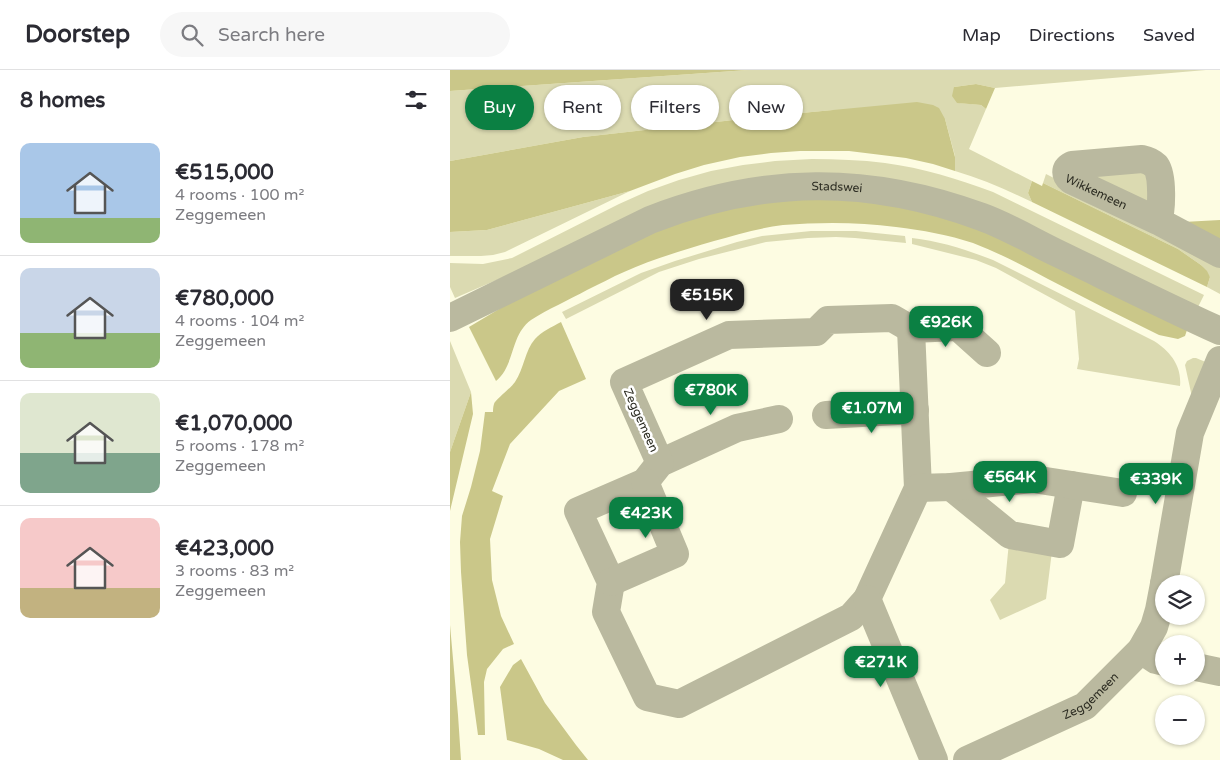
<!DOCTYPE html>
<meta charset="utf-8">
<style>
body{margin:0;font-family:"Varela Round",sans-serif;background:#f7f7f7;color:#2b2b33;height:100vh;display:flex;flex-direction:column;font-size:19px;white-space:nowrap}
*{box-sizing:border-box;margin:0}
p{font-size:16px;color:#7c7c81}
.icon{flex:none;width:28px;height:28px;fill:none;stroke:currentColor;stroke-width:2;stroke-linecap:round;stroke-linejoin:round}
.map{position:relative;flex:1;overflow:hidden}
.panel{display:flex;flex-direction:column;background:#fff;width:450px}
.panel>*{flex:none}
.top-card{position:absolute;left:15px;top:15px;width:475px;height:45px;display:flex;gap:10px}
.tools{position:absolute;left:705px;top:505px;display:grid;gap:10px}
.tools a{display:grid;place-items:center;width:50px;height:50px;border-radius:50%;background:#fff;box-shadow:0 1px 4px #0004;font-size:25px}
.price{position:absolute;translate:-50% -42px;padding:0 11px;border-radius:10px;background:#0b8043;color:#fff;font-size:16px;line-height:32px;filter:drop-shadow(0 1px 2px #0008)}
.price::after{content:'';position:absolute;left:50%;top:30px;width:15px;height:11px;margin-left:-8px;background:inherit;clip-path:polygon(0 0,100% 0,50% 100%)}
.price.selected{background:#222;color:#fff}
ul{padding:0;list-style:none}
li{display:flex;align-items:center;gap:15px;height:125px;padding:0 20px}
li+li{border-top:1px solid #e1e1e2}
li span{display:grid;place-items:center;flex:none;width:140px;height:100px;border-radius:10px;color:#555}
li>.icon{margin-inline-start:auto}
span .icon{width:60px;height:60px;fill:#fffc;stroke-width:1}
li b{font-size:21px}
h2{display:flex;justify-content:space-between;align-items:center;height:60px;padding:0 20px;font-size:21px}
.tag{padding:0 18px;border-radius:22px;background:#fff;box-shadow:0 1px 4px #0004;font-size:18px;line-height:45px}
.tag.selected{background:#0b8043;color:#fff}
header{display:flex;align-items:center;gap:30px;box-sizing:border-box;height:70px;padding:0 25px;background:#fff;border-bottom:1px solid #e1e1e2}
header strong{font-size:24px}
nav{display:flex;gap:28px;margin-inline-start:auto;font-size:18px}
.search{width:350px;height:45px;background:#f7f7f7;display:flex;align-items:center;gap:12px;box-sizing:border-box;padding:0 18px;border-radius:28px;color:#7c7c81;font-size:19px}
main{display:flex;flex:1;min-height:0}
.map>svg:first-child{display:block}
</style>
<header>
<strong>Doorstep</strong>
<div class="search"><svg class="icon" aria-label="search" viewBox="0 0 24 24"><circle cx="10" cy="10" r="6"/><path d="M15 15l6 6"/></svg>Search here</div>
<nav><a>Map</a><a>Directions</a><a>Saved</a></nav>
</header>
<main>
<section class="panel">
<h2>8 homes<svg class="icon" aria-label="filters" viewBox="0 0 24 24"><path d="M4 7h16M4 17h16"/><circle cx="9" cy="7" r="2"/><circle cx="15" cy="17" r="2"/></svg></h2>
<ul>
<li><span style="background:linear-gradient(#a9c7e8 75%,#8fb573 0)"><svg class="icon" aria-label="home" viewBox="0 0 24 24"><path d="M3 11l9-7 9 7M6 9v11h12V9"/></svg></span><div><b>€515,000</b><p>4 rooms · 100 m²</p><p>Zeggemeen</p></div></li>
<li><span style="background:linear-gradient(#c9d6e8 65%,#8fb573 0)"><svg class="icon" aria-label="home" viewBox="0 0 24 24"><path d="M3 11l9-7 9 7M6 9v11h12V9"/></svg></span><div><b>€780,000</b><p>4 rooms · 104 m²</p><p>Zeggemeen</p></div></li>
<li><span style="background:linear-gradient(#dfe7d0 60%,#7fa58c 0)"><svg class="icon" aria-label="home" viewBox="0 0 24 24"><path d="M3 11l9-7 9 7M6 9v11h12V9"/></svg></span><div><b>€1,070,000</b><p>5 rooms · 178 m²</p><p>Zeggemeen</p></div></li>
<li><span style="background:linear-gradient(#f6c9c9 70%,#c2b280 0)"><svg class="icon" aria-label="home" viewBox="0 0 24 24"><path d="M3 11l9-7 9 7M6 9v11h12V9"/></svg></span><div><b>€423,000</b><p>3 rooms · 83 m²</p><p>Zeggemeen</p></div></li>
</ul>
</section>
<div class="map">
<svg width="770" height="690" viewBox="0 0 770 690">
<rect width="100%" height="100%" fill="#fdfce2"/>
<path fill="#dbdab1" d="M298,0H756L545,18L526,14L504,17L509,33L531,35L536,39L519,79L582,111L578,123L582,132C557,120 532,109 505,101V86L495,49L383,40L310,47L133,67L0,91V21Z
M362,89C387,89 411,90 435,93C473,98 508,109 543,122L754,225L747,239L486,120L84,194L5,228L0,217V193L33,194L62,188L169,134L198,121L229,110L261,101L293,95L325,91Z
M645,101L698,103L699,134L647,113Z
M596,104L770,192V224L757,217L760,207L751,195L728,179L593,113Z
M180,121L55,182L43,185L31,186H0V162L37,160Z
M361,161H406L455,166L456,173L405,168L386,167L358,168L316,172L249,189L209,202L116,249L112,242L191,203L225,191L287,172L312,166Z
M462,168C490,171 517,180 543,190L704,271C720,281 732,296 730,316L627,299L629,289L625,241L546,198L526,190L462,174Z
M0,271L21,322L0,382Z
M743,288H746L758,293L742,327L735,295L737,291Z
M559,472L602,481L596,529L550,550L540,530L555,513Z"/>
<path fill="#cac789" d="M0,0H298L0,21Z
M526,14L545,18L536,39L531,35L507,33L502,26L504,17Z
M467,32L483,35L489,38L495,49L505,87V101L483,94L456,88L399,81H350L321,83L290,87L254,95L225,104L180,121L37,160L0,162V91L133,67L310,47Z
M582,111L592,116L593,113L728,179L751,195L757,201L760,207L757,217L582,132L578,123Z
M402,127L521,153L737,260L735,266L728,269L709,265C672,247 635,228 598,209C574,196 549,183 523,173C499,165 472,160 446,157C409,152 371,152 333,155C309,158 286,165 264,171C234,180 203,189 174,202C162,207 150,214 137,220C119,230 98,239 81,250C60,265 65,296 46,311L19,257L71,226L199,162L299,131Z
M770,150V175L733,152Z
M111,252L136,309L109,321L60,374L42,421L53,426L40,469L42,510L51,546L64,574L53,579L37,599L34,612L35,665H28L17,585L11,502L10,472L12,446L21,417L30,381L35,342H43C43,340 43,337 44,334C45,330 61,318 65,312C74,299 75,280 85,269C92,261 102,257 111,252Z
M21,322L23,344L0,441V382Z
M0,555L8,645L11,690H0Z
M71,589L95,633L126,675L138,690H113L89,679L57,670L50,617L63,595Z"/>
<g fill="none" stroke-linecap="round" stroke-linejoin="round">
<g stroke="#bab99f" stroke-width="28">
<path id="s1" d="M708,151C712,140 713,106 706,96C702,92 697,90 692,89L622,95C614,99 615,105 621,110L708,151L770,184"/>
<path id="s2" d="M0,248L200,150C313,106 418,105 532,147C557,156 582,171 607,183C661,209 715,236 770,261"/>
<path d="M376,345L465,340"/>
<path d="M329,349L287,358L210,393L195,412L128,441L161,512L156,542L197,627L229,634L401,547L417,529L468,418L461,259"/>
<path d="M210,393L174,312L279,265L366,262L378,250L442,248L461,259L508,257L537,283"/>
<path d="M501,417L560,465L610,474L621,415"/>
<path d="M468,418L501,417L583,409L673,423"/>
<path d="M161,512L225,484L195,412"/>
<path d="M714,514L740,363L770,290"/>
<path d="M417,529L484,690"/>
<path d="M691,580L706,590L714,592"/>
<path d="M746,597L770,602"/>
<path id="s3" d="M517,690L635,636L691,580L704,557L709,540L714,514"/>
</g>
</g>
<g text-anchor="middle" stroke-width="5" stroke-linejoin="round" paint-order="stroke">
<g font-size="12" fill="#2c2c22" stroke="#fff">
<text dy="4" stroke="none"><textPath href="#s2" startOffset="414">Stadswei</textPath></text>
<text dy="4" stroke="none"><textPath href="#s1" startOffset="189">Wikkemeen</textPath></text>
<text transform="translate(191 350) rotate(66)" y="4">Zeggemeen</text>
<text dy="4" stroke="none"><textPath href="#s3" startOffset="140">Zeggemeen</textPath></text>
</g>
</g>
</svg>
<div class="tools">
<a><svg class="icon" aria-label="layers" viewBox="0 0 24 24"><path d="M12 4l9 5-9 5-9-5zM3 14l9 5 9-5"/></svg></a>
<a>+</a>
<a>−</a>
</div>
<b class="price selected" style="left:257px;top:251px">€515K</b>
<b class="price" style="left:496px;top:278px">€926K</b>
<b class="price" style="left:261px;top:346px">€780K</b>
<b class="price" style="left:422px;top:364px">€1.07M</b>
<b class="price" style="left:560px;top:433px">€564K</b>
<b class="price" style="left:706px;top:435px">€339K</b>
<b class="price" style="left:196px;top:469px">€423K</b>
<b class="price" style="left:431px;top:618px">€271K</b>
<div class="top-card">
<a class="tag selected">Buy</a>
<a class="tag">Rent</a>
<a class="tag">Filters</a>
<a class="tag">New</a>
</div>
</div>
</main>
